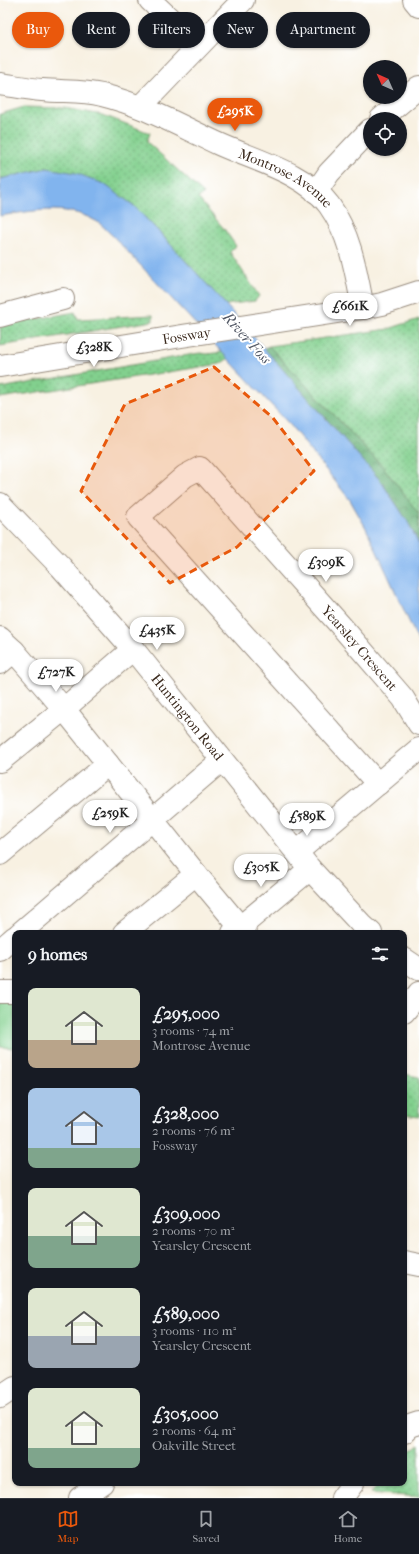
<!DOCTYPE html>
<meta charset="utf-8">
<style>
body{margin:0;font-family:"IM FELL French Canon",serif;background:#20242c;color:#f1f3f6;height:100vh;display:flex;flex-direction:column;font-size:15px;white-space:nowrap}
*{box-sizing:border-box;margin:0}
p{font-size:13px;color:#9ea1a6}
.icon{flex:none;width:22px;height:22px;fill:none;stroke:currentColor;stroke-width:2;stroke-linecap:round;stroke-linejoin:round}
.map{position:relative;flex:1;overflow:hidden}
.panel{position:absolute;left:12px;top:930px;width:395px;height:556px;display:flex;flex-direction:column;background:#171b24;border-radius:8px;box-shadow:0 1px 3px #0004}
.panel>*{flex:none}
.banner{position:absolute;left:12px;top:12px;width:395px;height:36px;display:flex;gap:8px}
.needle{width:26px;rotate:315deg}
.fabs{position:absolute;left:363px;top:60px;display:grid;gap:8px}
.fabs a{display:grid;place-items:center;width:44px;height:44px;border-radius:50%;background:#171b24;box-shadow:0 1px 3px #0004;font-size:20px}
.price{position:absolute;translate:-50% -34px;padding:0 9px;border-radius:14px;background:#fff;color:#222;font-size:13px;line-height:26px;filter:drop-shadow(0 1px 2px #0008)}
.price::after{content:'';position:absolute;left:50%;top:24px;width:12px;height:9px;margin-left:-6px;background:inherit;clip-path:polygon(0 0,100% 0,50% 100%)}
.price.selected{background:#ea580c;color:#fff}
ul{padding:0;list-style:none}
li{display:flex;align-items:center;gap:12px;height:100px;padding:0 16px}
li span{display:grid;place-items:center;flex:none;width:112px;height:80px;border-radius:8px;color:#555}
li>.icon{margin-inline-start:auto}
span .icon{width:48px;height:48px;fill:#fffc;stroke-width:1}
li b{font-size:17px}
h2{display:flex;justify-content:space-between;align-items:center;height:48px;padding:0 16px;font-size:17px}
.tag{padding:0 14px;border-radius:18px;background:#171b24;box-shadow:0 1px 3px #0004;font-size:14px;line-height:36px}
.tag.selected{background:#ea580c;color:#fff}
.menu{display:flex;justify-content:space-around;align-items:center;height:56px;border-top:1px solid #363941;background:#171b24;font-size:11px;color:#9ea1a6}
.menu a{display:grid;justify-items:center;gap:2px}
.menu .selected{color:#ea580c}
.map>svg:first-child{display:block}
</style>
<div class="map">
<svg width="419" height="1498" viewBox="0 0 419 1498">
<defs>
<pattern id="grass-dots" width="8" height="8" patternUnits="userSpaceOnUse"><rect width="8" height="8" fill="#82d08e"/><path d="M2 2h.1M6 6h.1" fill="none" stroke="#6ca973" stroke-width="1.8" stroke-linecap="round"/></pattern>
<pattern id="forest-crowns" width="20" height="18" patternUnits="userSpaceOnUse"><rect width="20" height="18" fill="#69b279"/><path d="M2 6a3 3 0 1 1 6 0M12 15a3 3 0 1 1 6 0" fill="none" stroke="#589163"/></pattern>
</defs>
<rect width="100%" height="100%" fill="#fff"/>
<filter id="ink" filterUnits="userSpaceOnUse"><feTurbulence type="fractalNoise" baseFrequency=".025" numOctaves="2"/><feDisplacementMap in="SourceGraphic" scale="8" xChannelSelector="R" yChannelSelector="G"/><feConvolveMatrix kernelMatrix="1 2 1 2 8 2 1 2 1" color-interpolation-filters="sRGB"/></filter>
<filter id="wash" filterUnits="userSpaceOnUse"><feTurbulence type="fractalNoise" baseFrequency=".012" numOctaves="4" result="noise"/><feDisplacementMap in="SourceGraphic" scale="16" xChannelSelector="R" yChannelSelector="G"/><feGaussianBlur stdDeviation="0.9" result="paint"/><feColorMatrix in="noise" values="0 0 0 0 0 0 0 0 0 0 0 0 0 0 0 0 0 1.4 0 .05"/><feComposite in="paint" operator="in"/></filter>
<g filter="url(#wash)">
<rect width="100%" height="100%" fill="#f8f1e2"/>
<path fill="url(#grass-dots)" stroke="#5e7d56" d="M24,107L65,108L103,115L150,133L147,142L204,194L198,198L225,230L236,246L230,252L259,296L255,301L226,305L159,232L47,168L0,179V114Z
M28,309L31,320L75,312L78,319L153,315V321L0,346V342L1,341L0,327L22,320Z
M419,319V514L384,468L269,346L388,329Z
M223,352L229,358L220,364L0,398V388L200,353L207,354Z
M404,1074L419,1077V1117L404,1115Z
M419,1444V1497L371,1493L379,1483H404V1455Z"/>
<path fill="url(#forest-crowns)" stroke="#526e4c" d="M269,346L384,468L419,514V544L408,522L380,480L264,348Z"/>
<path fill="#82d08e" stroke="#5e7d56" d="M0,997H15V1048L0,1047Z"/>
<path fill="#81b4ee" stroke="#5e6f86" d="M47,168L76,173L104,184L133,205L159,232L226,305L380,480L408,522L419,544V643L366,528L350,500L291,426L113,236C107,231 101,223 94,220C65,204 31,211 0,216V179Z"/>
</g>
<g filter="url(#ink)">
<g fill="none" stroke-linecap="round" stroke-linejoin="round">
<g stroke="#9a8e80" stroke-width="24">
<g id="minor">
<path d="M150,0L198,46"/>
<path d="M414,0L419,6"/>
<path id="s1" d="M0,84C14,86 28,89 42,90C62,92 83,90 102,95C144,105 180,126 219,144C254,160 306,173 329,205C351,236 356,272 363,308"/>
<path d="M141,106L243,0"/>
<path d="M381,119L419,87"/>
<path d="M316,192L329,173L370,130"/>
<path d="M0,316L63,299"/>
<path id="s2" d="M0,366L182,336L363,308L382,304L419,292"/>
<path id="s3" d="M0,504L61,567L133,649L310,869L362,925L371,933"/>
<path d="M0,638L14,651"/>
<path d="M0,663L14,651L64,709L196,874L124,933"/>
<path d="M0,761L64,709L133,649"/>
<path id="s4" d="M378,784L138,517L185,476L200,468L341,626L403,698L419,724"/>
<path d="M297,852L419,749"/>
<path d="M0,854L108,764"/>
<path d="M196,874L245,933"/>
<path d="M20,933L222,760"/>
<path d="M233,933L310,869"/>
<path d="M0,950L15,937"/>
<path d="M404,959L419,969"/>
<path d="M0,992H15"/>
<path d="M404,1012L419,993"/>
<path d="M404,1262L419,1265"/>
<path d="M0,1397L15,1387"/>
<path d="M404,1432L410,1426L419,1423"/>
<path d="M80,1498L102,1483"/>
<path d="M342,1498L353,1483"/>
</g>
</g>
<use href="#minor" stroke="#fff" stroke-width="22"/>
</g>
</g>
<path fill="#e8590c" fill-opacity="0.2" stroke="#e8590c" stroke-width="3" stroke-dasharray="8 5" stroke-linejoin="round" d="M214,367L273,418L314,471L237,547L170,583L81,491L125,404Z"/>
<g text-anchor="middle" stroke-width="4" stroke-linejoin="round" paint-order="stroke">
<g font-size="14" fill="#3b2a1e" stroke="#fff">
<text dy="5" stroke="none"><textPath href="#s1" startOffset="305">Montrose Avenue</textPath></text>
<text dy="5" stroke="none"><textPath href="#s2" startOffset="189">Fossway</textPath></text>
<text dy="5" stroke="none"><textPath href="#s4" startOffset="679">Yearsley Crescent</textPath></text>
<text dy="5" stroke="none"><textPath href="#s3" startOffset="284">Huntington Road</textPath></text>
</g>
<g font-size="15" font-style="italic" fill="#545a67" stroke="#fff">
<text transform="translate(247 338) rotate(48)" y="5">River Foss</text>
</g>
</g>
</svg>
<div class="fabs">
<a><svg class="needle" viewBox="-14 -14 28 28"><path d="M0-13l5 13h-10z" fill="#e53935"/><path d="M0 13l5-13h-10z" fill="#9ea1a6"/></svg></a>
<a><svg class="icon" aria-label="locate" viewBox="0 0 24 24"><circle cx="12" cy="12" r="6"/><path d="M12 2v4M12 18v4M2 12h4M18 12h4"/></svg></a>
</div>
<b class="price selected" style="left:235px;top:132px">£295K</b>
<b class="price" style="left:350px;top:327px">£661K</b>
<b class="price" style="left:94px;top:368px">£328K</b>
<b class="price" style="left:326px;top:583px">£309K</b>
<b class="price" style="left:157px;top:651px">£435K</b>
<b class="price" style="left:56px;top:693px">£727K</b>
<b class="price" style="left:110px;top:834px">£259K</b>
<b class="price" style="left:307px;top:837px">£589K</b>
<b class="price" style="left:261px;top:888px">£305K</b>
<div class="banner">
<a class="tag selected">Buy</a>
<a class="tag">Rent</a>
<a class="tag">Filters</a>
<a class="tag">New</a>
<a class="tag">Apartment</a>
</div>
<section class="panel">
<h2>9 homes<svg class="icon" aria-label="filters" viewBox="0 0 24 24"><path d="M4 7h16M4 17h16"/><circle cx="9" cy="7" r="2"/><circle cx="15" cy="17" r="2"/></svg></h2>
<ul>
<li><span style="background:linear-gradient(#dfe7d0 65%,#b9a48a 0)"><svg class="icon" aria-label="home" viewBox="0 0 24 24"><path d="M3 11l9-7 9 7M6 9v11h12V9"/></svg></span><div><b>£295,000</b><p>3 rooms · 74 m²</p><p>Montrose Avenue</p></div></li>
<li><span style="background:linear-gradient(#a9c7e8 75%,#7fa58c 0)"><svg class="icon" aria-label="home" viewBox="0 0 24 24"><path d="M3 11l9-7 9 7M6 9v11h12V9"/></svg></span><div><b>£328,000</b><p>2 rooms · 76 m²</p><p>Fossway</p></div></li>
<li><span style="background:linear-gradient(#dfe7d0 60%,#7fa58c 0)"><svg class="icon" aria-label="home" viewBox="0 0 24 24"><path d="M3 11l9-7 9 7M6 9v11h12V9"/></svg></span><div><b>£309,000</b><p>2 rooms · 70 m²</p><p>Yearsley Crescent</p></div></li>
<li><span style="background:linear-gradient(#dfe7d0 60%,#9aa5b1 0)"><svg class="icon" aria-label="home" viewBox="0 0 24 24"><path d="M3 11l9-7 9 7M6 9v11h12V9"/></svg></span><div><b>£589,000</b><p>3 rooms · 110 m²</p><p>Yearsley Crescent</p></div></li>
<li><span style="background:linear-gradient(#dfe7d0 75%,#7fa58c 0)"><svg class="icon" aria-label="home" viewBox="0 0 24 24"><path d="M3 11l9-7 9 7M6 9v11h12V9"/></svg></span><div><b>£305,000</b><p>2 rooms · 64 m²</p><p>Oakville Street</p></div></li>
</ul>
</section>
</div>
<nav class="menu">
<a class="selected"><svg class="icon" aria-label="map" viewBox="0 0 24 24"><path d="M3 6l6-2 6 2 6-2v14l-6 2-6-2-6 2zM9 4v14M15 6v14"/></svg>Map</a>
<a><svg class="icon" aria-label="saved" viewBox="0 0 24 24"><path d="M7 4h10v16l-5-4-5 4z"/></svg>Saved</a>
<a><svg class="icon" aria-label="home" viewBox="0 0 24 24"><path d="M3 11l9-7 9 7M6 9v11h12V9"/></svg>Home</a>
</nav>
